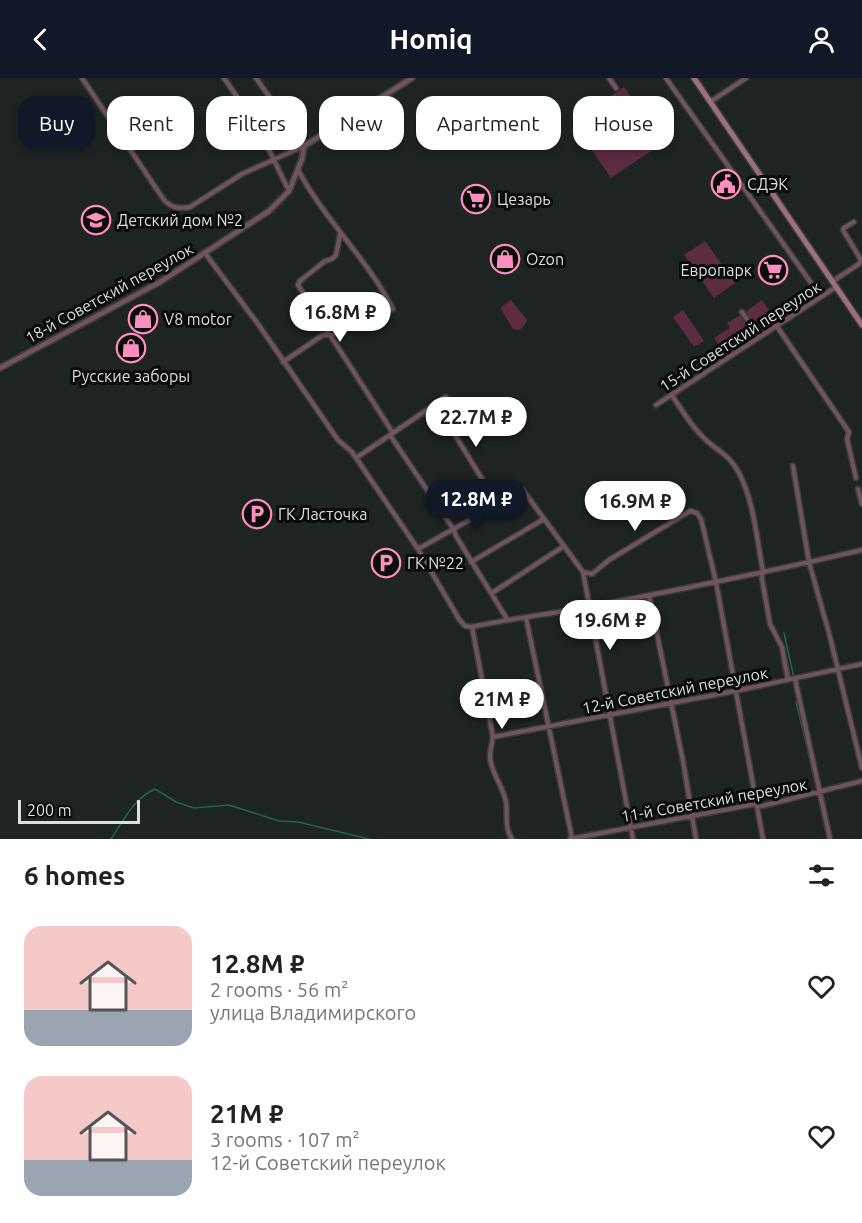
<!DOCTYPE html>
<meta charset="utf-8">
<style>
body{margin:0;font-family:Ubuntu,sans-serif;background:#f2f2f2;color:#222;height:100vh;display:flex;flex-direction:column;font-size:22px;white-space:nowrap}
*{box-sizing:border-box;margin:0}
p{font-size:20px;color:#767676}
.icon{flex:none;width:33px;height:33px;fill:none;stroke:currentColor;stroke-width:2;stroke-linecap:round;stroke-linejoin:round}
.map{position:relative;height:761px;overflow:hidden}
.panel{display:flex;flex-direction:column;background:#fff;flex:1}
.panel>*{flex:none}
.top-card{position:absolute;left:18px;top:18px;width:826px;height:54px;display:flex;gap:12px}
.scale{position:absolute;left:18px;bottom:15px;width:122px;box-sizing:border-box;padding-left:6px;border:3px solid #dbdfdd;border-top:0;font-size:16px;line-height:21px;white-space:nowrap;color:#dbdfdd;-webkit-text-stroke:4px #090c0b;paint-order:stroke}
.price{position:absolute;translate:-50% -51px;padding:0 14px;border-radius:21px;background:#fff;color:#222;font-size:20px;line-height:39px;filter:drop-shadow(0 2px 3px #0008)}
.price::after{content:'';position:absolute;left:50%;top:36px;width:18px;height:14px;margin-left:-9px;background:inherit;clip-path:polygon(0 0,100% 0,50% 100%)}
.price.current{background:#111827;color:#fff}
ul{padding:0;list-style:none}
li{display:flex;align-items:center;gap:18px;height:150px;padding:0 24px}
li span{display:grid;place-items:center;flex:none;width:168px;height:120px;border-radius:18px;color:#555}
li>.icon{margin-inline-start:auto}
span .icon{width:72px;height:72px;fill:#fffc;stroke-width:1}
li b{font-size:26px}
h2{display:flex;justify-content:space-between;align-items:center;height:72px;padding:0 24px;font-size:26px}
.tag{padding:0 21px;border-radius:18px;background:#fff;box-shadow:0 3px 9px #0003;font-size:21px;line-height:54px}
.tag.current{background:#111827;color:#fff}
header{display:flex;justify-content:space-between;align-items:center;height:78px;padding:0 24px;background:#111827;color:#fff;font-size:27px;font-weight:700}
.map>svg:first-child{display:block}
</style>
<header><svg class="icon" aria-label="back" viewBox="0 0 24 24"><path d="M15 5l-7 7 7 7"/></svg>Homiq<svg class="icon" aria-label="person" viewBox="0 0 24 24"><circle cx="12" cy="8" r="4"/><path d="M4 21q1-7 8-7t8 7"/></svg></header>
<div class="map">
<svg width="862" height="761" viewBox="0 0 862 761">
<rect width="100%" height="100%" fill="#1d2421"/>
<path fill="#5d2b42" d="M624,9L632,20L635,18L666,63L611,100L585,62L620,38L608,20Z
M705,163L735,205L714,220L684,177Z
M511,222L527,242L525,247L519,252L513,251L501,231V229Z
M762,222L777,244L760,256L745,234Z
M683,232L704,263L694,269L673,239Z
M742,236L756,258L726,278L714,260L730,250L727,245Z"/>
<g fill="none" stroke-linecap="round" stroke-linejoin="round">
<path stroke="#1f664d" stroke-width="1.5" d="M784,555L794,600
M798,619L796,624L817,710
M111,761C124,742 133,721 155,711L176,724L194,730L229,727L279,743L298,744L369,761"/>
<g stroke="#383e3b" stroke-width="7">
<path id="minor" d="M82,0L164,122C172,130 178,131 190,129L242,96L304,68L256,0
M224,0L258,49L289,113
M609,0L616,10
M666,0L821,219
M710,24L746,0
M340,157L336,177L332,181L325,183L300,203L298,207L393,355
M205,175L258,246L338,362L352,374L418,471L459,541L465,548L472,549
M833,203L859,186L861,182L843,152L844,150L854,144
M742,234L759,259
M776,247L849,354L847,361L856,400
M283,284L323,257H332L375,235L393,231C368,182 325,142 298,92
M671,316C682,332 692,350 707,363C721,375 730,378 739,395C754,423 757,463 763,493L762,501L770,546L782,569L788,602
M436,326L498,427
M656,327L836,209
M390,357L454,452L456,458L507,541
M356,380L446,319
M793,388L809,484L829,555L862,690
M858,411L862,426
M418,471L523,412L583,494L633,761
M471,484L544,441
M583,494L592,496L609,482L690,433L697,435L701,441L716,504L763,761
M492,515L564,468
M649,517L683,683L696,761
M526,540L572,760
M472,549C512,540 553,536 593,528C683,511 773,493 862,472
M472,549L493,659C492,666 490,672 490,679C491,695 503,708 506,724C508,737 504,750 512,761
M795,601L830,761
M493,659L735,613L862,586
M570,761L755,726L762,728L862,703"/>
</g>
<g stroke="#383e3b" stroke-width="8">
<path id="tertiary" d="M0,290L160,204L269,133L289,113L302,81L304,68L412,0"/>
</g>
<g stroke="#383e3b" stroke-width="8">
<path id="secondary" d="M694,0L862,247"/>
</g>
<use href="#minor" stroke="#72525f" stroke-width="4"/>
<use href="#tertiary" stroke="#72525f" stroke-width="4.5"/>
<use href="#secondary" stroke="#9f6d81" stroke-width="5"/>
</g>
<defs>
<g id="civic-ring" transform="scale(1.5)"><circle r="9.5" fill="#090c0b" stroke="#fd8ebf" stroke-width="1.5"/><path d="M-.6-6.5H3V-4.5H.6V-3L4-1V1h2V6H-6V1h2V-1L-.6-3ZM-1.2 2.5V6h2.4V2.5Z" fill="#fd8ebf"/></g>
<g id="supermarket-ring" transform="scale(1.5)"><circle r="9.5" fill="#090c0b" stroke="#fd8ebf" stroke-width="1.5"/><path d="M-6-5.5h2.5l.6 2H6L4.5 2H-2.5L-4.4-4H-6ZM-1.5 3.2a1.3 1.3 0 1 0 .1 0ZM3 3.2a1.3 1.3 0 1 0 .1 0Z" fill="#fd8ebf"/></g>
<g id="school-ring" transform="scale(1.5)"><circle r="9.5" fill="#090c0b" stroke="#fd8ebf" stroke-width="1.5"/><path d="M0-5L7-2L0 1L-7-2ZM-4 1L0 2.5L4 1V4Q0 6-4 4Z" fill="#fd8ebf"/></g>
<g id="shop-ring" transform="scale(1.5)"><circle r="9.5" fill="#090c0b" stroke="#fd8ebf" stroke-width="1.5"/><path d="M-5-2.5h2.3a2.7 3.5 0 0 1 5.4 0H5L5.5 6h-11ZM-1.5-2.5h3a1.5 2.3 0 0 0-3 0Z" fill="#fd8ebf"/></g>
<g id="parking-ring" transform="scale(1.5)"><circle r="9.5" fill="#090c0b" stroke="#fd8ebf" stroke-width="1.5"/><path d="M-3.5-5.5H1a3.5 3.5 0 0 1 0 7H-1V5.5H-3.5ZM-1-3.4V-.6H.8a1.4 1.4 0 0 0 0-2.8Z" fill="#fd8ebf"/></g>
</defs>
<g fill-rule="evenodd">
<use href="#civic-ring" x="726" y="106"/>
<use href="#supermarket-ring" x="476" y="121"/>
<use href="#school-ring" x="96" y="142"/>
<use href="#shop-ring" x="505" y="181"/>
<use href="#supermarket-ring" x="773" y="192"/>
<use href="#shop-ring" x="143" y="241"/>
<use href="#shop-ring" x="131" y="270"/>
<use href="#parking-ring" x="257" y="436"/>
<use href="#parking-ring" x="386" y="485"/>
</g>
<g text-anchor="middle" stroke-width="6" stroke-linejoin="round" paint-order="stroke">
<g font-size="16" fill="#dbdfdd" stroke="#090c0b" text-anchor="start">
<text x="747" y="112">СДЭК</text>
<text x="497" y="127">Цезарь</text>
<text x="117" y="148">Детский дом №2</text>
<text x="526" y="187">Ozon</text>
<text x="752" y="198" text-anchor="end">Европарк</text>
<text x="164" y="247">V8 motor</text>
<text x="131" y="304" text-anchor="middle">Русские заборы</text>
<text x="278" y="442">ГК Ласточка</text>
<text x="407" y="491">ГК №22</text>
</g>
<g font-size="16" fill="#dbdfdd" stroke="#090c0b">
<text transform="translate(109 215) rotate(-29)" y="6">18-й Советский переулок</text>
<text transform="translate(740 258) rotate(-33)" y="6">15-й Советский переулок</text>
<text transform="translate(675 612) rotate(-11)" y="6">12-й Советский переулок</text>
<text transform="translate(714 722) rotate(-10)" y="6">11-й Советский переулок</text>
</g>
</g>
</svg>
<div class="scale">200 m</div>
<b class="price" style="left:340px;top:265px">16.8M ₽</b>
<b class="price" style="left:476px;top:370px">22.7M ₽</b>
<b class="price current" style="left:476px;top:452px">12.8M ₽</b>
<b class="price" style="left:635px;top:454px">16.9M ₽</b>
<b class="price" style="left:610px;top:573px">19.6M ₽</b>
<b class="price" style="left:502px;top:652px">21M ₽</b>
<div class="top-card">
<a class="tag current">Buy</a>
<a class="tag">Rent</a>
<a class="tag">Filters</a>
<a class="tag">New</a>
<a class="tag">Apartment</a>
<a class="tag">House</a>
</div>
</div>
<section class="panel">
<h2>6 homes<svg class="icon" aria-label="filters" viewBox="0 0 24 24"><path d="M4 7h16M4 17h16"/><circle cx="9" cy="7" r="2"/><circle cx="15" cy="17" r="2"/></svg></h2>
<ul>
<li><span style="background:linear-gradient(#f6c9c9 70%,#9aa5b1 0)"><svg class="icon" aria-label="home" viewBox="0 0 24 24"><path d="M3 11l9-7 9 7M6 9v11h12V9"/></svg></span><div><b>12.8M ₽</b><p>2 rooms · 56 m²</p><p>улица Владимирского</p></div><svg class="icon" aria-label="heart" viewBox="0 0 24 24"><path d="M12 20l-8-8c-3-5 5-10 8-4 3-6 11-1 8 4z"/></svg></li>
<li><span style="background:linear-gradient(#f6c9c9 70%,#9aa5b1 0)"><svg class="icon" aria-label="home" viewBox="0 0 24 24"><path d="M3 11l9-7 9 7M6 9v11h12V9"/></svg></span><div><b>21M ₽</b><p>3 rooms · 107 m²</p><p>12-й Советский переулок</p></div><svg class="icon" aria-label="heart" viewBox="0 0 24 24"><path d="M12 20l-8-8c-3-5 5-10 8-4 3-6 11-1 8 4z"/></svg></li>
</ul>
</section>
